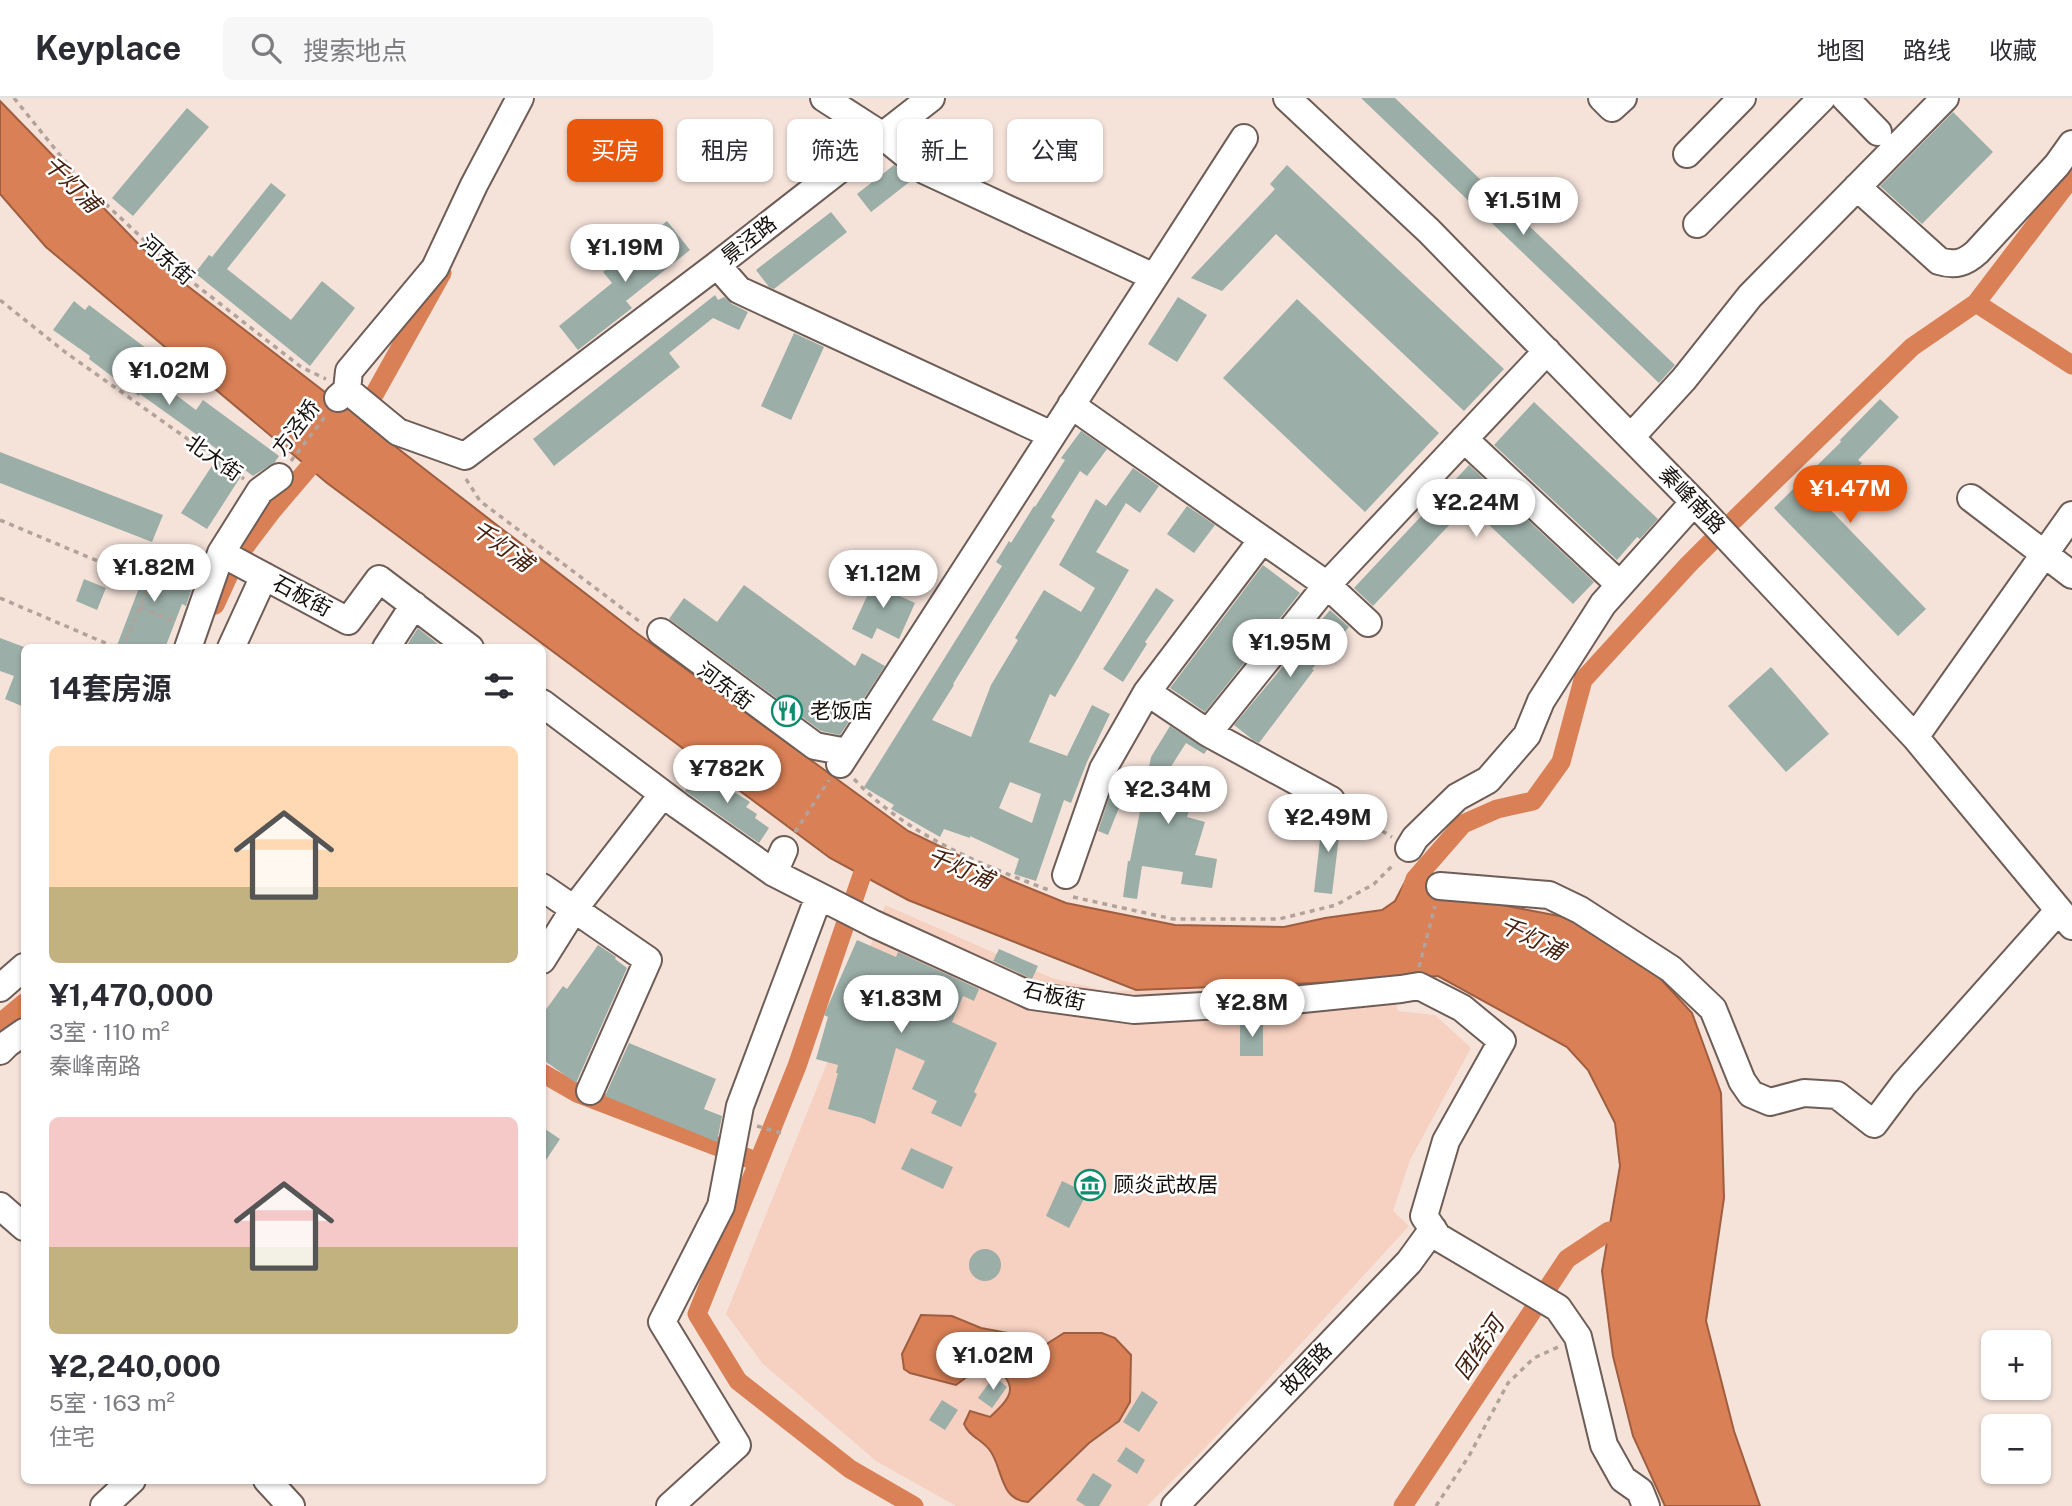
<!DOCTYPE html>
<html lang="zh">
<meta charset="utf-8">
<style>
body{margin:0;font-family:"Public Sans","Noto Sans SC",sans-serif;background:#f7f7f7;color:#2b2b33;height:100vh;display:flex;flex-direction:column;font-size:26px;white-space:nowrap}
*{box-sizing:border-box;margin:0}
p{font-size:23px;color:#7c7c81}
.icon{flex:none;width:38px;height:38px;fill:none;stroke:currentColor;stroke-width:2;stroke-linecap:round;stroke-linejoin:round}
.map{position:relative;flex:1;overflow:hidden}
.sheet{position:absolute;left:21px;top:546px;width:525px;height:840px;display:flex;flex-direction:column;background:#fff;border-radius:10px;box-shadow:0 2px 5px #0004}
.sheet>*{flex:none}
.top-card{position:absolute;left:567px;top:21px;width:665px;height:63px;display:flex;gap:14px}
.fabs{position:absolute;left:1981px;top:1232px;display:grid;gap:14px}
.fabs a{display:grid;place-items:center;width:70px;height:70px;border-radius:10px;background:#fff;box-shadow:0 2px 5px #0004;font-size:35px}
.price{position:absolute;translate:-50% -60px;padding:0 16px;border-radius:24px;background:#fff;color:#222;font-size:23px;line-height:46px;filter:drop-shadow(0 2px 4px #0008)}
.price::after{content:'';position:absolute;left:50%;top:42px;width:21px;height:16px;margin-left:-10px;background:inherit;clip-path:polygon(0 0,100% 0,50% 100%)}
.price.on{background:#ea580c;color:#fff}
ul{padding:0;list-style:none}
li{display:grid;align-content:center;gap:14px;height:371px;padding:0 28px}
li span{display:grid;place-items:center;height:217px;border-radius:10px;color:#555}
li>.icon{margin-inline-start:auto}
span .icon{width:126px;height:126px;fill:#fffc;stroke-width:1}
li b{font-size:30px}
h2{display:flex;justify-content:space-between;align-items:center;height:84px;padding:0 28px;font-size:30px}
.chip{padding:0 24px;border-radius:10px;background:#fff;box-shadow:0 2px 5px #0004;font-size:24px;line-height:63px}
.chip.on{background:#ea580c;color:#fff}
header{display:flex;align-items:center;gap:42px;box-sizing:border-box;height:98px;padding:0 35px;background:#fff;border-bottom:2px solid #e1e1e2}
header strong{font-size:33px}
nav{display:flex;gap:38px;margin-inline-start:auto;font-size:24px}
.search{width:490px;height:63px;background:#f7f7f7;display:flex;align-items:center;gap:18px;box-sizing:border-box;padding:0 24px;border-radius:10px;color:#7c7c81;font-size:26px}
.map>svg:first-child{display:block}
</style>
<header>
<strong>Keyplace</strong>
<div class="search"><svg class="icon" aria-label="search" viewBox="0 0 24 24"><circle cx="10" cy="10" r="6"/><path d="M15 15l6 6"/></svg>搜索地点</div>
<nav><a>地图</a><a>路线</a><a>收藏</a></nav>
</header>
<div class="map">
<svg width="2072" height="1408" viewBox="0 0 2072 1408">
<rect width="100%" height="100%" fill="#f5e3da"/>
<path fill="#f6d0c0" d="M885,807L1052,880L1106,893L1305,890L1390,882L1398,913L1435,917L1471,950L1410,1062L1393,1113L1409,1128L1206,1349L1147,1408H956L876,1363L763,1266L726,1216L842,928Z"/>
<path fill="#da8056" stroke="#9f5e40" stroke-width="2" d="M0,3L154,162L634,533L908,733L1012,783L1066,805L1175,827L1284,829L1325,820L1382,812L1395,803L1408,778L1424,773L1432,778L1435,792L1476,802L1585,823L1646,865L1692,915L1721,995L1724,1100L1706,1223L1734,1333L1760,1408H1665L1633,1338L1613,1258L1602,1173L1620,1068L1615,1025L1588,972L1567,949L1438,878L1390,882L1136,892L908,802L830,760L327,385L46,149L0,96Z
M921,1217L952,1218L981,1230L1013,1236L1030,1250L1045,1247L1064,1235H1102L1115,1240L1131,1257L1130,1304L1119,1323L1089,1345L1028,1404C1000,1402 1003,1372 991,1354C984,1342 969,1339 964,1326L970,1313L990,1319C1018,1294 1016,1286 988,1263L956,1287L910,1275L904,1271L902,1256Z"/>
<g fill="none" stroke-linecap="round" stroke-linejoin="round">
<path stroke="#da8056" stroke-width="19" d="M1976,205L2072,267
M356,316L375,295L442,175
M1734,422L1912,249L1976,205L2072,79
M238,458L272,413L324,352
M215,507L232,470
M862,777L797,968L697,1216L738,1283L850,1371L914,1408
M1410,796L1415,781L1463,726L1497,711L1533,703L1561,664L1583,582L1688,467L1710,445
M0,925L24,905
M542,978L544,976L577,995L758,1064
M1403,1408L1567,1161L1609,1133"/>
</g>
<path fill="#9baea7" fill-rule="evenodd" d="M1361,0H1395L1675,267L1659,285Z
M187,10L209,29L133,118L112,100Z
M1953,14L1993,54L1922,126L1880,88Z
M894,67L912,82L871,114L857,96Z
M1287,67L1504,271L1464,313L1276,136L1222,193L1191,180L1275,91L1270,86Z
M271,85L286,97L227,171L291,222L322,183L355,210L310,268L195,175L209,157L212,159Z
M831,114L847,134L774,191L769,189L756,172Z
M667,123L690,152L626,203L632,210L578,252L559,228L612,185L603,174Z
M715,197L718,202L724,199L732,206L748,214L739,232L713,220L669,255L680,269L554,368L533,341Z
M1178,199L1207,217L1177,264L1148,246Z
M1297,201L1439,335L1365,414L1223,280Z
M74,203L85,212L89,207L163,263L152,279L196,312L203,302L279,358L275,364L253,378L245,372L207,431L181,415L221,354L140,296L139,298L126,289L89,261L90,258L53,232Z
M794,235L824,249L791,322L761,308Z
M1880,301L1899,319L1858,362L1862,365L1823,404L1926,511L1898,538L1774,410L1841,344L1840,342Z
M1534,304L1658,421L1640,441L1637,439L1617,462L1494,347Z
M1081,333L1107,351L1087,378L1080,373L1051,419L1055,422L953,586L954,587L932,622L971,639L991,587L1018,542L1015,540L1044,492L1081,514L1095,490L1059,467L1096,401L1106,408L1133,370L1159,388L1140,415L1126,405L1096,454L1129,472L1055,599L1050,596L1029,644L1067,658L1092,607L1110,616L1087,664L1071,705L1064,702L1036,783L1014,776L1019,761L970,738V740L944,731L940,739L891,711L894,707L864,689L1002,468L996,464L1009,443L1011,445L1034,408L1035,409L1065,362L1061,360ZM1010,684L1041,696L1032,725L999,710Z
M0,354L163,417L152,444L0,385Z
M1469,367L1594,484L1573,506L1468,407L1373,508L1354,490Z
M1187,408L1215,427L1194,455L1167,436Z
M137,457L195,481L186,508L182,506L165,550H116L139,490L126,484Z
M1263,467L1300,495L1205,614L1170,590Z
M878,474L898,484L893,495L915,505L899,541L877,530L872,541L852,531Z
M84,481L106,490L97,512L76,503Z
M744,487L855,568L862,555L885,568L840,637L821,633L669,521L684,500L717,524Z
M1156,490L1174,502L1145,544L1147,546L1123,584L1103,571Z
M1330,512L1349,529L1312,571L1314,572L1259,645L1253,642L1234,627Z
M418,530L419,531L443,550H405Z
M0,540L24,549V609L5,601L14,578L0,573Z
M1771,569L1829,636L1786,674L1728,608Z
M1170,628L1207,652L1204,656L1186,645L1156,692L1192,703L1187,719L1205,724L1195,757L1217,761L1212,790L1181,786L1183,774L1142,768L1137,801L1123,799L1128,763H1130L1151,659Z
M699,672L750,704L746,709L757,716L755,720L769,730L759,745L685,693Z
M1109,700L1121,705L1108,737L1098,733Z
M1342,714L1332,796L1314,794L1323,716L1332,718Z
M857,842L896,859L898,854L979,891L974,903L963,898L952,924L997,945L974,994L977,996L961,1029L931,1015L937,1003L912,991L925,963L896,950L875,1026L862,1020L828,1011L838,975H836L838,967L816,961L828,919L824,917Z
M598,847L616,859L615,861L627,870L576,985L542,961V917L563,888L567,891Z
M999,851L1038,868L1032,881L993,863Z
M1240,924H1263V958H1240Z
M629,945L716,981L704,1011L722,1018L717,1044L605,998Z
M542,1029L560,1041L542,1068Z
M911,1050L953,1069L943,1091L901,1071Z
M1062,1083L1087,1095L1069,1130L1046,1118Z
M969 1167a16 16 0 1 1 32 0a16 16 0 1 1-32 0Z
M994,1278L1007,1289L992,1310L978,1300Z
M1142,1293L1158,1304L1139,1334L1123,1324Z
M942,1302L958,1312L945,1332L929,1322Z
M1126,1349L1145,1362L1137,1376L1117,1363Z
M1093,1375L1112,1387L1099,1408H1086L1076,1402Z"/>
<g fill="none" stroke-linecap="round" stroke-linejoin="round">
<g stroke="#6d5d56" stroke-width="30">
<path id="minor" d="M824,0L883,38L926,73L1154,179
M1287,0L1429,133L1694,404L1915,639L2072,828
M1602,0L1612,10L1623,0
M1845,0L1878,34
M1687,56L1742,0
M1857,89L1939,163C1955,168 1965,165 1977,154L2057,67L2072,46
M1697,126L1822,0
M717,167L739,192L1052,337
M347,292L349,273L435,170L474,87L520,0
M338,300L347,292L398,334L465,358L717,167L931,0
M1071,307L1327,487L1368,525
M1631,339L1684,281L1750,198L1945,0
M1464,341L1620,487
M1971,400L2072,477
M221,455L348,523L379,481L470,550
M661,534L815,648L847,654
M188,550L221,455L260,393L279,379
M231,550L264,478
M386,550L414,507
M1147,594L1208,635L1331,702
M542,605L679,708L774,775L874,826L1032,898L1134,912L1273,904L1401,891L1419,888L1462,910L1502,943L1446,1043L1424,1118L1438,1139L1558,1210L1578,1239L1604,1347L1623,1381L1640,1393L1646,1408
M1208,635L1327,487L1547,253
M1915,639L2072,417
M840,666L1244,40
M1409,750L1415,740L1457,699L1488,682L1527,637L1541,603L1603,506L1694,404
M774,775L784,752
M1066,777L1103,671L1147,594L1262,442
M1440,788L1549,797L1580,812L1671,871L1713,911L1742,983L1751,996L1770,1004L1804,995L1837,997L1874,1026L1904,986L2058,813
M542,789L648,862L590,993
M542,862L574,811L663,696
M0,890L24,869
M0,953L7,946L24,934
M0,1108L24,1129
M267,1382L291,1408
M104,1408L132,1382
M670,1408L737,1347L662,1224L721,1108L740,1008L819,798
M1175,1408L1409,1164L1433,1131"/>
</g>
<path stroke="#b1a39b" stroke-width="3.5" stroke-dasharray="5 5" stroke-linecap="butt" d="M14,0L80,82L173,169L301,269L326,281
M0,202L65,254L244,381
M291,363L327,316
M466,381L480,403L643,526
M0,422L150,485L123,550
M0,500L117,550
M140,509L173,523
M854,681C905,736 979,766 1049,792
M1348,712L1392,739
M795,734L829,682
M1073,799L1173,821H1279L1336,807L1374,786L1394,766
M1419,869L1435,808
M757,1028L781,1035
M1436,1408L1469,1358L1508,1285L1534,1260L1558,1249"/>
<use href="#minor" stroke="#fff" stroke-width="26"/>
</g>
<defs>
<g id="restaurant-ring" transform="scale(1.575)"><circle r="9.5" fill="#fff" stroke="#118b6e" stroke-width="1.5"/><path d="M-5-6h1v4h1v-4h1v4h1v-4h1v5L-1.5 .5V6h-2V.5L-5-1ZM5-6V6H3V1.5H1.5Q1.5-4 5-6Z" fill="#118b6e"/></g>
<g id="museum-ring" transform="scale(1.575)"><circle r="9.5" fill="#fff" stroke="#118b6e" stroke-width="1.5"/><path d="M0-6L6-3V-2H-6V-3ZM-5-1h2V3h-2ZM-1-1h2V3h-2ZM3-1h2V3H3ZM-6 4H6V6H-6Z" fill="#118b6e"/></g>
</defs>
<g fill-rule="evenodd">
<use href="#restaurant-ring" x="787" y="613"/>
<use href="#museum-ring" x="1090" y="1087"/>
</g>
<g text-anchor="middle" stroke-width="5" stroke-linejoin="round" paint-order="stroke">
<g font-size="21" fill="#16100d" stroke="#fff">
<text transform="translate(749 142) rotate(-38)" y="7">景泾路</text>
<text transform="translate(167 162) rotate(41)" y="7">河东街</text>
<text transform="translate(296 330) rotate(-53)" y="7">方泾桥</text>
<text transform="translate(214 360) rotate(35)" y="7">北大街</text>
<text transform="translate(1692 402) rotate(46)" y="7">秦峰南路</text>
<text transform="translate(302 498) rotate(28)" y="7">石板街</text>
<text transform="translate(725 588) rotate(37)" y="7">河东街</text>
<text transform="translate(1054 898) rotate(13)" y="7">石板街</text>
<text transform="translate(1306 1271) rotate(-46)" y="7">故居路</text>
</g>
<g font-size="21" fill="#16100d" stroke="#fff" text-anchor="start">
<text x="810" y="620">老饭店</text>
<text x="1113" y="1094">顾炎武故居</text>
</g>
<g font-size="23" font-style="italic" fill="#452110" stroke="#fff">
<text transform="translate(72 86) rotate(45)" y="8">千灯浦</text>
<text transform="translate(502 448) rotate(36)" y="8">千灯浦</text>
<text transform="translate(960 770) rotate(23)" y="8">千灯浦</text>
<text transform="translate(1532 840) rotate(26)" y="8">千灯浦</text>
<text transform="translate(1479 1250) rotate(-56)" y="8">团结河</text>
</g>
</g>
</svg>
<div class="fabs">
<a>+</a>
<a>−</a>
</div>
<b class="price" style="left:1523px;top:139px">¥1.51M</b>
<b class="price" style="left:625px;top:186px">¥1.19M</b>
<b class="price" style="left:169px;top:309px">¥1.02M</b>
<b class="price on" style="left:1850px;top:427px">¥1.47M</b>
<b class="price" style="left:1476px;top:441px">¥2.24M</b>
<b class="price" style="left:154px;top:506px">¥1.82M</b>
<b class="price" style="left:883px;top:512px">¥1.12M</b>
<b class="price" style="left:1290px;top:581px">¥1.95M</b>
<b class="price" style="left:727px;top:707px">¥782K</b>
<b class="price" style="left:1168px;top:728px">¥2.34M</b>
<b class="price" style="left:1328px;top:756px">¥2.49M</b>
<b class="price" style="left:901px;top:937px">¥1.83M</b>
<b class="price" style="left:1252px;top:941px">¥2.8M</b>
<b class="price" style="left:993px;top:1294px">¥1.02M</b>
<div class="top-card">
<a class="chip on">买房</a>
<a class="chip">租房</a>
<a class="chip">筛选</a>
<a class="chip">新上</a>
<a class="chip">公寓</a>
</div>
<section class="sheet">
<h2>14套房源<svg class="icon" aria-label="filters" viewBox="0 0 24 24"><path d="M4 7h16M4 17h16"/><circle cx="9" cy="7" r="2"/><circle cx="15" cy="17" r="2"/></svg></h2>
<ul>
<li><span style="background:linear-gradient(#ffd9b3 65%,#c2b280 0)"><svg class="icon" aria-label="home" viewBox="0 0 24 24"><path d="M3 11l9-7 9 7M6 9v11h12V9"/></svg></span><div><b>¥1,470,000</b><p>3室 · 110 m²</p><p>秦峰南路</p></div></li>
<li><span style="background:linear-gradient(#f6c9c9 60%,#c2b280 0)"><svg class="icon" aria-label="home" viewBox="0 0 24 24"><path d="M3 11l9-7 9 7M6 9v11h12V9"/></svg></span><div><b>¥2,240,000</b><p>5室 · 163 m²</p><p>住宅</p></div></li>
</ul>
</section>
</div>
